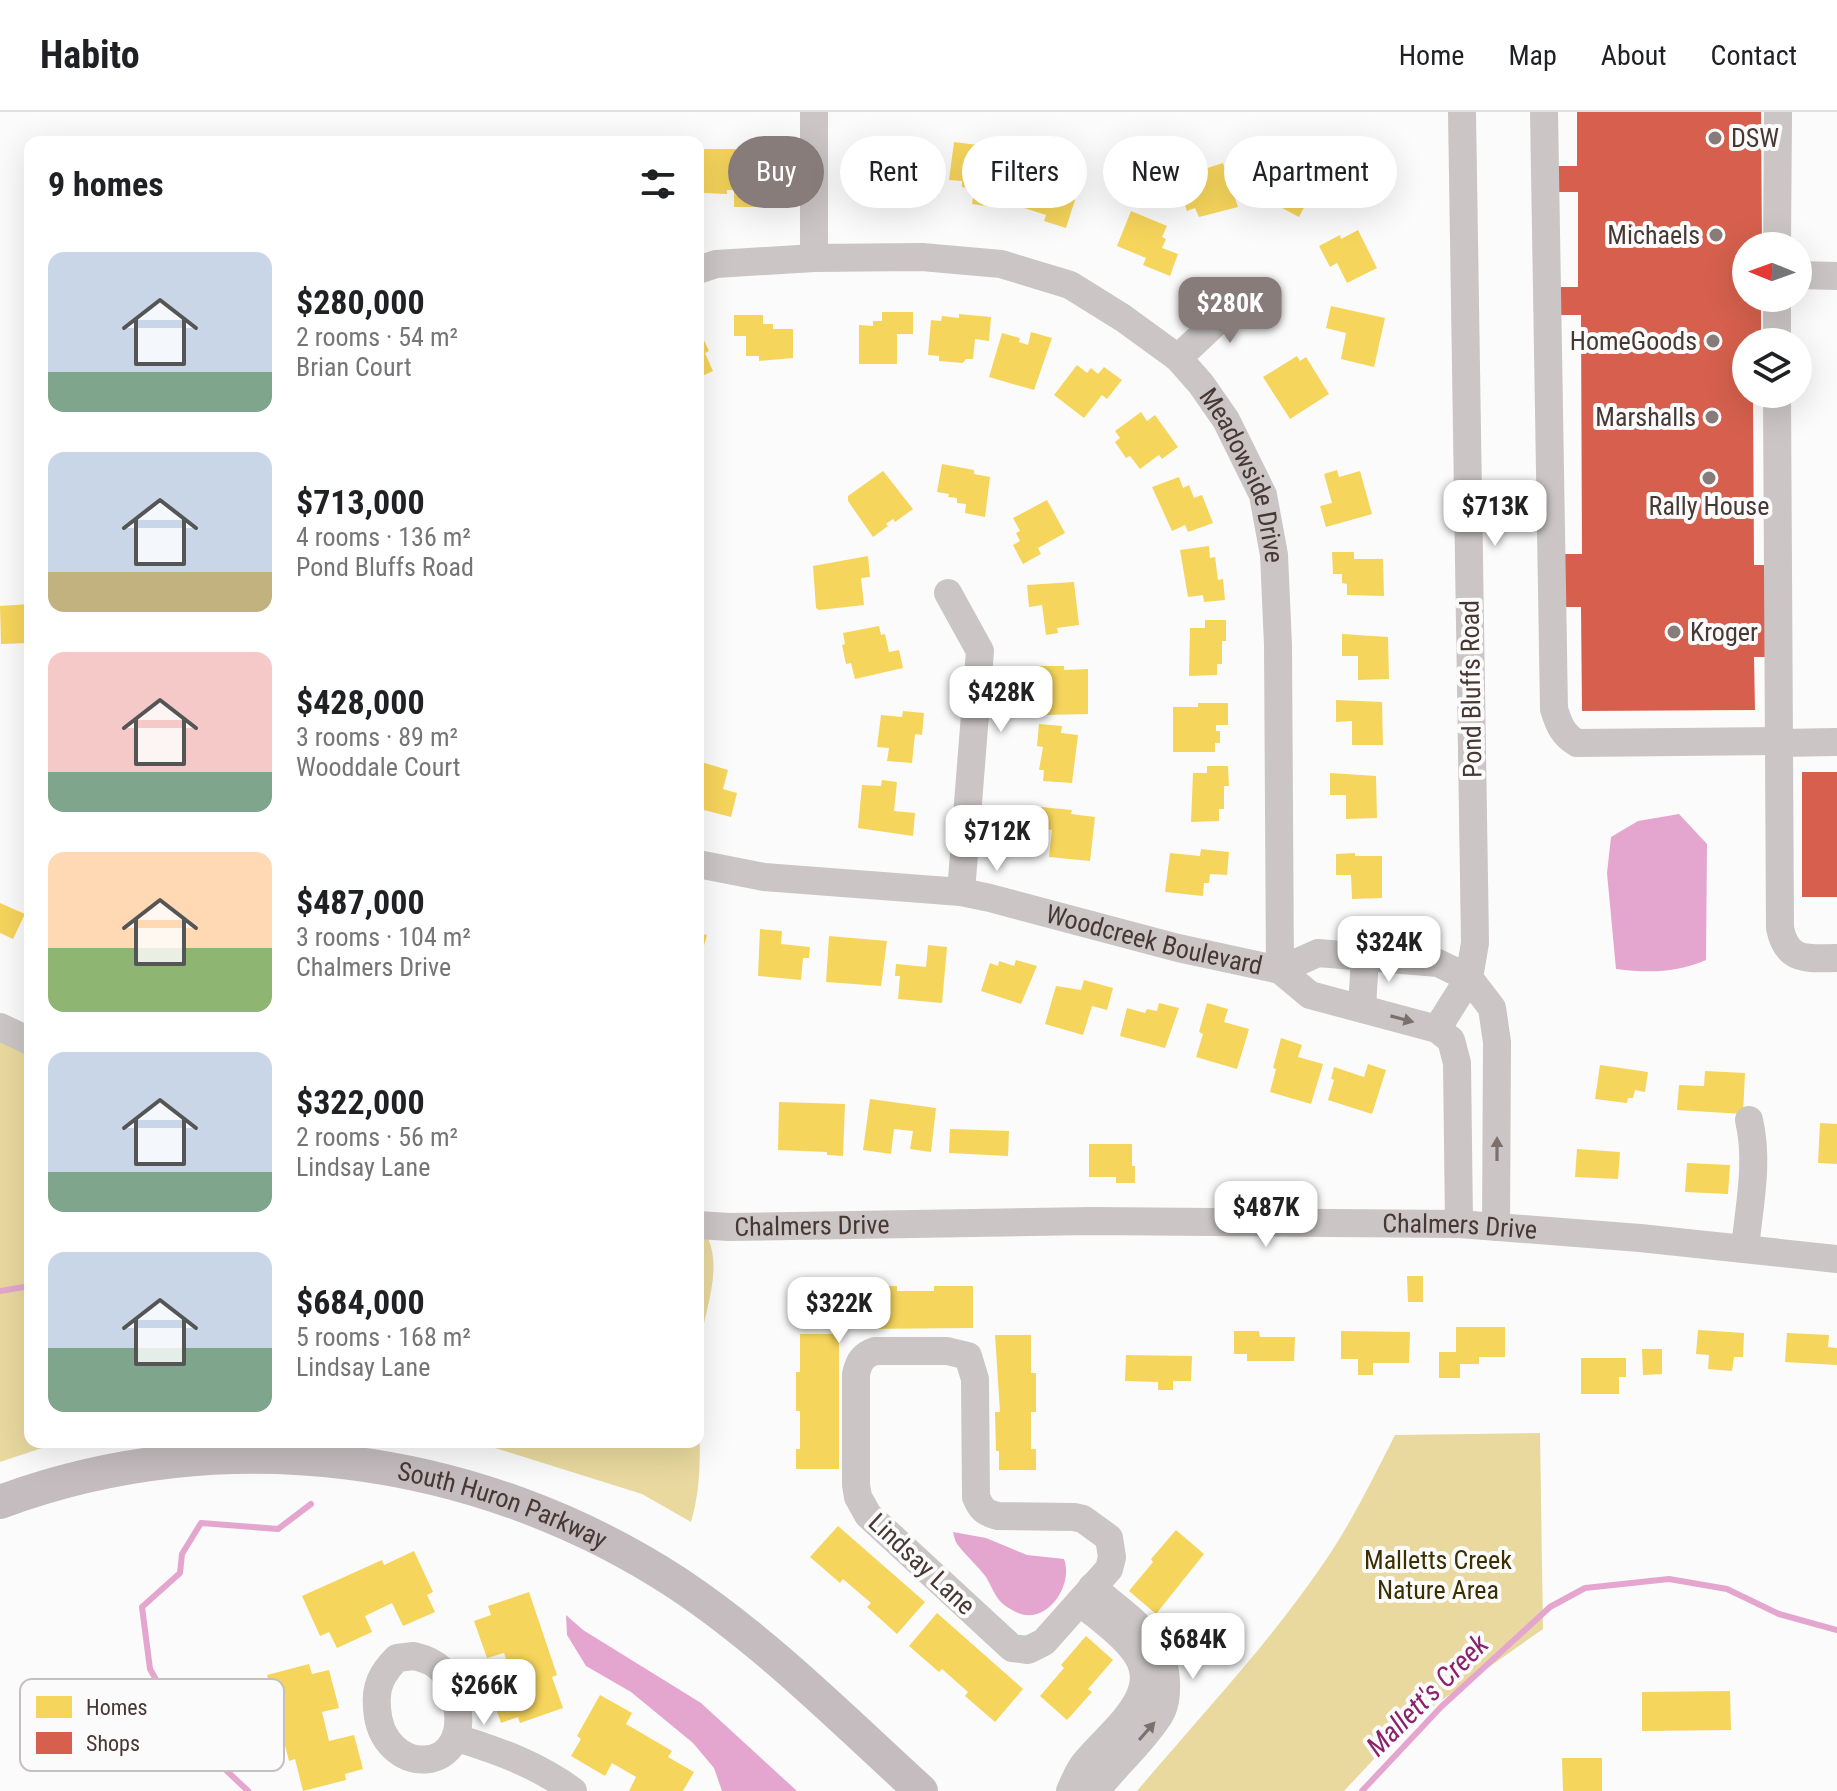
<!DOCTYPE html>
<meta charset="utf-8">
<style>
body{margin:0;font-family:"Roboto Condensed",sans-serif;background:#f2f2f2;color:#202124;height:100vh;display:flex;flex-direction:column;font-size:30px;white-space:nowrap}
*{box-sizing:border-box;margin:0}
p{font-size:26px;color:#757577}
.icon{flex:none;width:44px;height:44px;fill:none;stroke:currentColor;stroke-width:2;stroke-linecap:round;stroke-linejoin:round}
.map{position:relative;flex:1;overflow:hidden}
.sheet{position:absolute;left:24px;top:24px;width:680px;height:1312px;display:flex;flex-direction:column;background:#fff;border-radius:16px;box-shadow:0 8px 32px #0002}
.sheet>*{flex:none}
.banner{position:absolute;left:728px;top:24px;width:760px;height:72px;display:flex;gap:16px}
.needle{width:52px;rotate:271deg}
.controls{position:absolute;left:1732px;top:120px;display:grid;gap:16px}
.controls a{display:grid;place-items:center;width:80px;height:80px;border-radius:50%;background:#fff;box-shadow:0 8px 32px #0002;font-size:40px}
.price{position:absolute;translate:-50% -68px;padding:0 18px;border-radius:16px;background:#fff;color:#222;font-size:26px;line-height:52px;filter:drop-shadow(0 2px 4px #0008)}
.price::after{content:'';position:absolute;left:50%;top:48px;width:24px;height:18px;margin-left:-12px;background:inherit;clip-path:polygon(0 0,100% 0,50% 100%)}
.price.on{background:#877c79;color:#fff}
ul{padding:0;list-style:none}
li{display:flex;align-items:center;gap:24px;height:200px;padding:0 24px}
li span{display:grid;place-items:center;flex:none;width:224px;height:160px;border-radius:16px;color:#555}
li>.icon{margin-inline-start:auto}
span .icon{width:96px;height:96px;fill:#fffc;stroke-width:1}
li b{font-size:34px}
h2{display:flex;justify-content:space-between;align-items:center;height:96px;padding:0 24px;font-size:34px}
.tag{padding:0 28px;border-radius:36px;background:#fff;box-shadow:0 8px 32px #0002;font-size:28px;line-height:72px}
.tag.on{background:#877c79;color:#fff}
header{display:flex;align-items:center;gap:48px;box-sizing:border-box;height:112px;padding:0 40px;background:#fff;border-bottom:2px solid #e0e0e0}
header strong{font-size:38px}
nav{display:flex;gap:44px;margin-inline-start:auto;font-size:28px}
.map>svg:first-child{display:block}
</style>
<header>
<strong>Habito</strong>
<nav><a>Home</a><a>Map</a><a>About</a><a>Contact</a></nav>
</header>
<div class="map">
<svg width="1837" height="1679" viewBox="0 0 1837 1679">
<rect width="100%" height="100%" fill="#fbfbfb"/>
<path fill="#e9d99f" d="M0,930L30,941V1330H60L0,1350Z
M698,1126H708C723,1161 703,1201 700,1236C694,1293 708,1354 691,1410L642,1382L476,1330H698Z
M1540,1321L1543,1517L1405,1614L1344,1679H1137C1200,1604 1268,1533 1323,1452C1351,1412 1373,1366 1395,1323Z"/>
<path fill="#e4a6ce" d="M1679,702L1707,732L1706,848C1676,861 1648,861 1616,857L1607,761L1611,725L1638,709Z
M953,1420L986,1426L1027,1443L1064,1447C1074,1473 1047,1513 1018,1501C1014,1499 1006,1495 1002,1491C995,1485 991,1473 986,1465C977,1453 966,1444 957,1432C955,1428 954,1425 953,1420Z
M566,1503L583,1518L701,1591L797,1679H722L714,1656L693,1631L631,1580L586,1554L567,1523Z"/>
<path fill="#f6d55c" d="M954,30L993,35L989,64L997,65L993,95L972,92L974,77L962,75V69L949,68Z
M919,36V60H924V72H895V93H872V65H875V37Z
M704,37H747V42H756V64H763V95H734V78H727V82L704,81Z
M1275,43L1286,49L1288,45L1310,56L1308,60L1315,64L1306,82L1310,84L1299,105L1271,90L1273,87L1265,83L1268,77L1259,73Z
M1036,48L1080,62L1072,86L1075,88L1066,116L1044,109L1046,103L1021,95Z
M1223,51L1238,95L1199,105L1195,96L1187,99L1177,71L1188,67L1186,63Z
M1131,99L1167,114L1162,125L1166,127L1162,136L1178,142L1170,164L1143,153L1146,146L1117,134Z
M1358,118L1377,156L1347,171L1337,151L1330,155L1319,134L1340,123L1341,127Z
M1331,194L1385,206L1374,255L1341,247L1346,221L1326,216Z
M882,200H913V222H897V252H859V213L873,214V209H882Z
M959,202L991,205L989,229L975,227L973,247H966L963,251L939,249V244L928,243L931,208L941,209L942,204L959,206Z
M734,203H763V212H773V217H793V246L759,249V244H746V224H734Z
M698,215L709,239L705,241L713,259L698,266Z
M1031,220L1052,226L1034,278L989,265L1002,221L1020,226L1019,230L1028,233Z
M1297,244L1300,249L1306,245L1329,282L1290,307L1263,265Z
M1077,253L1087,261L1091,256L1098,262L1104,255L1122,268L1107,287L1102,283L1084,306L1054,283Z
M1141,300L1147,309L1155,303L1178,335L1162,347L1159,343L1140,357L1130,344L1126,346L1115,330L1120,326L1115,319Z
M942,352L974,358V362L990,365L985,405L965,401L966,392L957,391V386L948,385L949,382L937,380Z
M1337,358L1339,365L1360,359L1372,402L1326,415L1320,394L1332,391L1324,362Z
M883,359L913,397L895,410L893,407L886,412L888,414L873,425L848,389V384Z
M1179,365L1183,376L1189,373L1194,386L1202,383L1213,411L1188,420L1185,413L1172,419L1152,375Z
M1047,388L1065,421L1038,436L1041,442L1023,452L1013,433L1020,429L1016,421L1020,419L1013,406Z
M1209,434L1210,446L1215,445L1218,468L1223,467L1225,488L1204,490L1203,483L1188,485L1180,438Z
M1332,440H1354V447H1383L1384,484L1347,483V472L1342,471V462H1333Z
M868,444L870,465L861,466L864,493L819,498L816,496L813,454Z
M1074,470L1079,513L1057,516L1058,521L1046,523L1042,493L1029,495L1027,473Z
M30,492V531L1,532L0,494Z
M1205,508H1226V529H1222V552H1217V563L1189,564L1190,516H1205Z
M879,514L881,523L885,522L889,540L899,538L903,556L855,567L851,551L846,552L842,533L845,532L843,521Z
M1342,522L1388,525L1389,567L1358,568V544H1342Z
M1034,554H1064V558L1088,557V602L1047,603V575H1034Z
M1336,588L1382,590L1383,633H1352V609L1336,610Z
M1198,591H1228V613H1216V619H1220V631H1215V640H1173V595H1198Z
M903,599L924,601L922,623L915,622L912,651L887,649L889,636L877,635L881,603L902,605Z
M1039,612L1062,614L1061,621L1078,623L1072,671L1043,669L1044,658H1039L1043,635L1037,634Z
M698,649L728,658L723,677L737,681L731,705L700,697Z
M1207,654H1228L1229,674H1224V697H1219V709L1191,710L1193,661H1207Z
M1330,661L1376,664L1377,706L1346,707V683H1330Z
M882,668L897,670L894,699L915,701L913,724L858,716L862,673L881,674Z
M1041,695L1072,698L1071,702L1095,705L1090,749L1049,745L1052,718L1039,716Z
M1201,737L1229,740L1227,763L1210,762L1209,771H1204L1203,784L1165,780L1170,741L1200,744Z
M1355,741V744H1382V786L1352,787L1351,763H1336V742Z
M0,791L25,802L13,827L0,821Z
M760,817L782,819L781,832L810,835L809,846H803L801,868L758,864Z
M698,821L707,823L699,851H698Z
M829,824L887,829L881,874L826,870Z
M928,833L947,835L942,891L898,887L900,864H895L896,852L926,855Z
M1016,848L1037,854L1021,892L981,879L990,851L998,854L999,849L1014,854Z
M1084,868L1113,876L1107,898L1092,894L1083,923L1045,912L1056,874L1081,878Z
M1159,891L1179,896L1165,936L1120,924L1127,896L1145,901L1147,897L1157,899Z
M1207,891L1228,897L1224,910L1249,917L1237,957L1196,945L1203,922L1199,920Z
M1281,926L1302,933L1298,945L1323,952L1311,992L1270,980L1276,957L1273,956Z
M1368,952L1386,958L1372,1002L1328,988L1334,968L1331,967L1334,955L1364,965Z
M1600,953L1648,960L1645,980L1635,978L1633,986H1628L1627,991L1595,987Z
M1705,959L1745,961L1743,1002L1677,998L1679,973L1704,974Z
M870,987L936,996L931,1040L910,1037L913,1019L894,1017L891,1042L863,1038Z
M779,990L845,992L843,1044L827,1043V1040L778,1038Z
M1820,1011L1837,1012V1052L1818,1051Z
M950,1017L1009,1019L1008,1044L949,1041Z
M1089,1032H1132V1054H1135V1071H1116V1065H1089Z
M1577,1037L1620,1040L1618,1067L1575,1065Z
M1687,1051L1730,1053L1728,1082L1685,1080Z
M1407,1164H1423V1190H1408Z
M857,1174H897V1179H934V1174H973V1216L857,1217Z
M1456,1215H1505V1245H1479V1252H1460V1266H1439V1240H1456Z
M1698,1218L1744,1221L1743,1245H1734L1732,1259L1708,1257L1709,1243L1696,1242Z
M1234,1219H1259L1260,1225H1295L1294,1249H1247V1242H1234Z
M1341,1219L1410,1220L1409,1251H1373V1263H1358V1247H1341Z
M1787,1221L1829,1223L1828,1235L1837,1236V1253L1785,1250Z
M800,1222H839V1357H796V1337H800V1299H796V1260H800Z
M995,1223H1031V1261H1036V1300H1031V1337H1036V1358H999V1339H996L995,1300H1000Z
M1642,1237H1662V1262L1643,1263Z
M1126,1243L1192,1244L1191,1269H1173V1278H1158V1270L1125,1269Z
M1581,1246H1626V1265H1619V1282H1581Z
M838,1414L925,1490L897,1522L867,1495L871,1491L843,1467L840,1471L810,1445Z
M1176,1418L1204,1442L1156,1502L1129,1479L1153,1450L1151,1447Z
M414,1439L433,1480L427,1483L435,1500L403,1514L392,1491L365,1504L372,1520L337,1536L329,1520L320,1524L302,1484L382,1448L384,1453Z
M529,1480L557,1563L552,1565L563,1596L520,1611L518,1605L501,1611L489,1577L514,1569L504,1541L487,1546L474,1509L491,1503L488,1494Z
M937,1501L1023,1577L995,1610L965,1584L968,1580L942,1557L939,1560L909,1534Z
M1086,1524L1113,1548L1088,1577L1092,1580L1067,1608L1040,1584L1064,1556L1061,1553Z
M309,1552L312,1562L329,1558L339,1596L322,1600L329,1629L354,1623L363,1657L345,1662L346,1668L303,1679L295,1647L289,1649L267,1563Z
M1730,1579L1731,1618L1642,1619V1580Z
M600,1583L632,1601L626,1612L672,1639L668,1645L694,1660L683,1679H629L636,1665L612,1651L605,1664L571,1644L581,1627L577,1624Z
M1562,1646H1602V1679H1563Z"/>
<path fill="#d6604d" d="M1577,0H1761L1762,134H1746V186H1761V230H1746V282H1753L1754,453H1767L1766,545H1754L1755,598L1582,599L1581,495H1559L1558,442H1582L1581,203H1559V175H1578V80H1558V54H1577Z
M1802,660H1837V785H1802Z"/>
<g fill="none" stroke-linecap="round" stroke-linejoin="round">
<path stroke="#e4a6ce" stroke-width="6" d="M0,1179L30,1174
M248,1679L188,1622L171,1594L150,1557L142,1495L180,1461L182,1442L201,1411L278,1417L311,1392
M1362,1679L1441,1595L1550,1495L1585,1476L1669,1467L1727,1477L1779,1502L1837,1518"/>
<g stroke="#cbc5c5" stroke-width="28">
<path d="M1544,0L1554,597C1559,613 1563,623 1577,631L1778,629"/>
<path d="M1777,134L1778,0"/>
<path d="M814,146V0"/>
<path id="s1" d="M698,158L716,152L814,146L922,145L1001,152L1070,173L1123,206L1178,246L1201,272L1226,308L1263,383L1274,443L1278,533L1280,858"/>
<path d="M1798,163L1837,164"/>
<path d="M1777,186V230"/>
<path d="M1178,246L1247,181"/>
<path d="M1777,282L1780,816C1787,851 1808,846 1837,846"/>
<path d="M948,481L980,539L961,780"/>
<path d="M1779,631L1837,630"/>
<path id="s2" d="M698,752L764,765L961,780L990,786L1178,836L1280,858L1310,883L1437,917L1451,928L1457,951L1459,1112"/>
<path d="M1280,858L1318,841L1438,851L1469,866L1492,896L1497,930L1496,1115"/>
<path d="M1362,896L1365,845"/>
<path d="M0,915L30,929"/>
<path d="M1437,917L1469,866L1475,831L1462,0"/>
<path id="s3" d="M698,1113L729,1115L1092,1109L1459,1112L1640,1126L1837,1147"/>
<path d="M1745,1137C1749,1094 1759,1051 1749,1008"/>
<path d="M875,1239H947L968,1244L975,1267L976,1385C981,1397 985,1401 998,1404L1074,1405L1083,1407L1109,1426L1112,1445L1109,1457L1044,1530L1028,1538L1012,1536L868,1403L858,1385L856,1373V1262C859,1249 863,1243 875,1239Z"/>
<path d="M1092,1475C1125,1503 1169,1529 1166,1577C1166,1588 1164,1598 1157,1607C1142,1629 1121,1649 1104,1669L1098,1679"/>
<path d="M414,1544C439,1550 448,1560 455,1585C477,1666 381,1667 377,1596C375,1574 382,1561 397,1546Z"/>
<path d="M457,1626C499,1639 538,1653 573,1679"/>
<path d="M1070,1679C1074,1670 1078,1660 1084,1652C1110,1619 1170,1580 1131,1535C1117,1518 1096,1504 1080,1490"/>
</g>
<path stroke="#c4bcbe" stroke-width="34" id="s4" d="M0,1390C223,1307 478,1341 677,1471C766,1530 842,1607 921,1679"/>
</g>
<defs><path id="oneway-solid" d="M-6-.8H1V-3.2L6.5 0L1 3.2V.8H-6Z" transform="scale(2)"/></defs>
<g fill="#7c706d">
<use href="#oneway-solid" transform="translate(1402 907) rotate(15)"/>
<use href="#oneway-solid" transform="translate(1497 1037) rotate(-90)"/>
<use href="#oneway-solid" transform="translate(1147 1619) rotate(-49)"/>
</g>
<g fill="#877c79" stroke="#fbfbfb" stroke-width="3">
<circle cx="1715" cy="26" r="8"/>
<circle cx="1716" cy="123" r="8"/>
<circle cx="1713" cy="229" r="8"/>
<circle cx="1712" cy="305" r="8"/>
<circle cx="1709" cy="366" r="8"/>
<circle cx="1674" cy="520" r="8"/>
</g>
<g text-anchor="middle" stroke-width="8" stroke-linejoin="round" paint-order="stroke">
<g font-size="26" fill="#483833" stroke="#fbfbfb" text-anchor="end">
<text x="1731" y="35" text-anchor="start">DSW</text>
<text x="1700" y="132">Michaels</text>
<text x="1697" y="238">HomeGoods</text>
<text x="1696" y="314">Marshalls</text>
<text x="1709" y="403" text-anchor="middle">Rally House</text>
<text x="1690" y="529" text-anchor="start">Kroger</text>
</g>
<g font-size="26" fill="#483833" stroke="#fbfbfb">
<text dy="9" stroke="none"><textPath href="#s1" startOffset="644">Meadowside Drive</textPath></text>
<text transform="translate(1471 577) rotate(-91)" y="9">Pond Bluffs Road</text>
<text dy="9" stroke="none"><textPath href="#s2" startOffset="464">Woodcreek Boulevard</textPath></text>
<text dy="9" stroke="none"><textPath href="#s3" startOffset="114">Chalmers Drive</textPath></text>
<text dy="9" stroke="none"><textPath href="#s3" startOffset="762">Chalmers Drive</textPath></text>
<text dy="9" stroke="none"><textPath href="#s4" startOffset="514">South Huron Parkway</textPath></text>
<text transform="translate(922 1452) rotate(43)" y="9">Lindsay Lane</text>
</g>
<g font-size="26" fill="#3b2f00" stroke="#fbfbfb">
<text x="1438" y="1457">Malletts Creek<tspan x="1438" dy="30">Nature Area</tspan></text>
</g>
<g font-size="28" font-style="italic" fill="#8a226c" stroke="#fbfbfb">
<text transform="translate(1427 1583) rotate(-45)" y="10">Mallett's Creek</text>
</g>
</g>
<rect x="20" y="1567" width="264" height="92" rx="12" fill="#fbfbfb" stroke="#c5c0bf" stroke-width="2"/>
<rect x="36" y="1584" width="36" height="22" fill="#f6d55c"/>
<rect x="36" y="1620" width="36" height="22" fill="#d6604d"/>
<g font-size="22" fill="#483833">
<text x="86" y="1603">Homes</text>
<text x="86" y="1639">Shops</text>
</g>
</svg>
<div class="controls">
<a><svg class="needle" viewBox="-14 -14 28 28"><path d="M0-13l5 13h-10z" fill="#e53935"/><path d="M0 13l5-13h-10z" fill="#757577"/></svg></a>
<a><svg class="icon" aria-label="layers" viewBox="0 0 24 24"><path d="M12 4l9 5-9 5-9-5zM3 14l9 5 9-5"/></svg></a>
</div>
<b class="price on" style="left:1230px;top:233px">$280K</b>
<b class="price" style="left:1495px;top:436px">$713K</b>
<b class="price" style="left:1001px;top:622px">$428K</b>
<b class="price" style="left:997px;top:761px">$712K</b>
<b class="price" style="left:1389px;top:872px">$324K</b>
<b class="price" style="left:1266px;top:1137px">$487K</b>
<b class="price" style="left:839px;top:1233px">$322K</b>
<b class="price" style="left:1193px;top:1569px">$684K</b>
<b class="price" style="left:484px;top:1615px">$266K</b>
<div class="banner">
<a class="tag on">Buy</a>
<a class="tag">Rent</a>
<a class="tag">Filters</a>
<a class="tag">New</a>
<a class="tag">Apartment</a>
</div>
<section class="sheet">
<h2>9 homes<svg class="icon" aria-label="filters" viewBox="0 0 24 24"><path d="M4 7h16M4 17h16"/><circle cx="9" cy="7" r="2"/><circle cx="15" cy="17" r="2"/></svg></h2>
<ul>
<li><span style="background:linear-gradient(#c9d6e8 75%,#7fa58c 0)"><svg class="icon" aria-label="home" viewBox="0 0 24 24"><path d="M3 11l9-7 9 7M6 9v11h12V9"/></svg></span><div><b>$280,000</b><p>2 rooms · 54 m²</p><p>Brian Court</p></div></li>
<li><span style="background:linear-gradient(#c9d6e8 75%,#c2b280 0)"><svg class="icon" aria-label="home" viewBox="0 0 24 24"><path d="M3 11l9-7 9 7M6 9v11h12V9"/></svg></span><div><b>$713,000</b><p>4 rooms · 136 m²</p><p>Pond Bluffs Road</p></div></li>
<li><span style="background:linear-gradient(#f6c9c9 75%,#7fa58c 0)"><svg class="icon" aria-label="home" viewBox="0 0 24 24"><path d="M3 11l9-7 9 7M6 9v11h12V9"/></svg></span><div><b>$428,000</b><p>3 rooms · 89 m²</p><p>Wooddale Court</p></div></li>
<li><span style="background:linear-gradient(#ffd9b3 60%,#8fb573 0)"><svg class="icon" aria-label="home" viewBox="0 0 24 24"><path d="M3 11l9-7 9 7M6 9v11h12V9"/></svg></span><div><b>$487,000</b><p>3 rooms · 104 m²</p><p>Chalmers Drive</p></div></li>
<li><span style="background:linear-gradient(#c9d6e8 75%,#7fa58c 0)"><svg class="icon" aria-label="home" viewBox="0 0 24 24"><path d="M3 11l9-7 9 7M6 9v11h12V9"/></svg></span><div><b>$322,000</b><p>2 rooms · 56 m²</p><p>Lindsay Lane</p></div></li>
<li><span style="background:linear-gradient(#c9d6e8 60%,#7fa58c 0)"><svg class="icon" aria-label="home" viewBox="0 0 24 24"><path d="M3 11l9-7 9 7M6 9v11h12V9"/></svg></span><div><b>$684,000</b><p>5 rooms · 168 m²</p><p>Lindsay Lane</p></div></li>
</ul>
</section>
</div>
